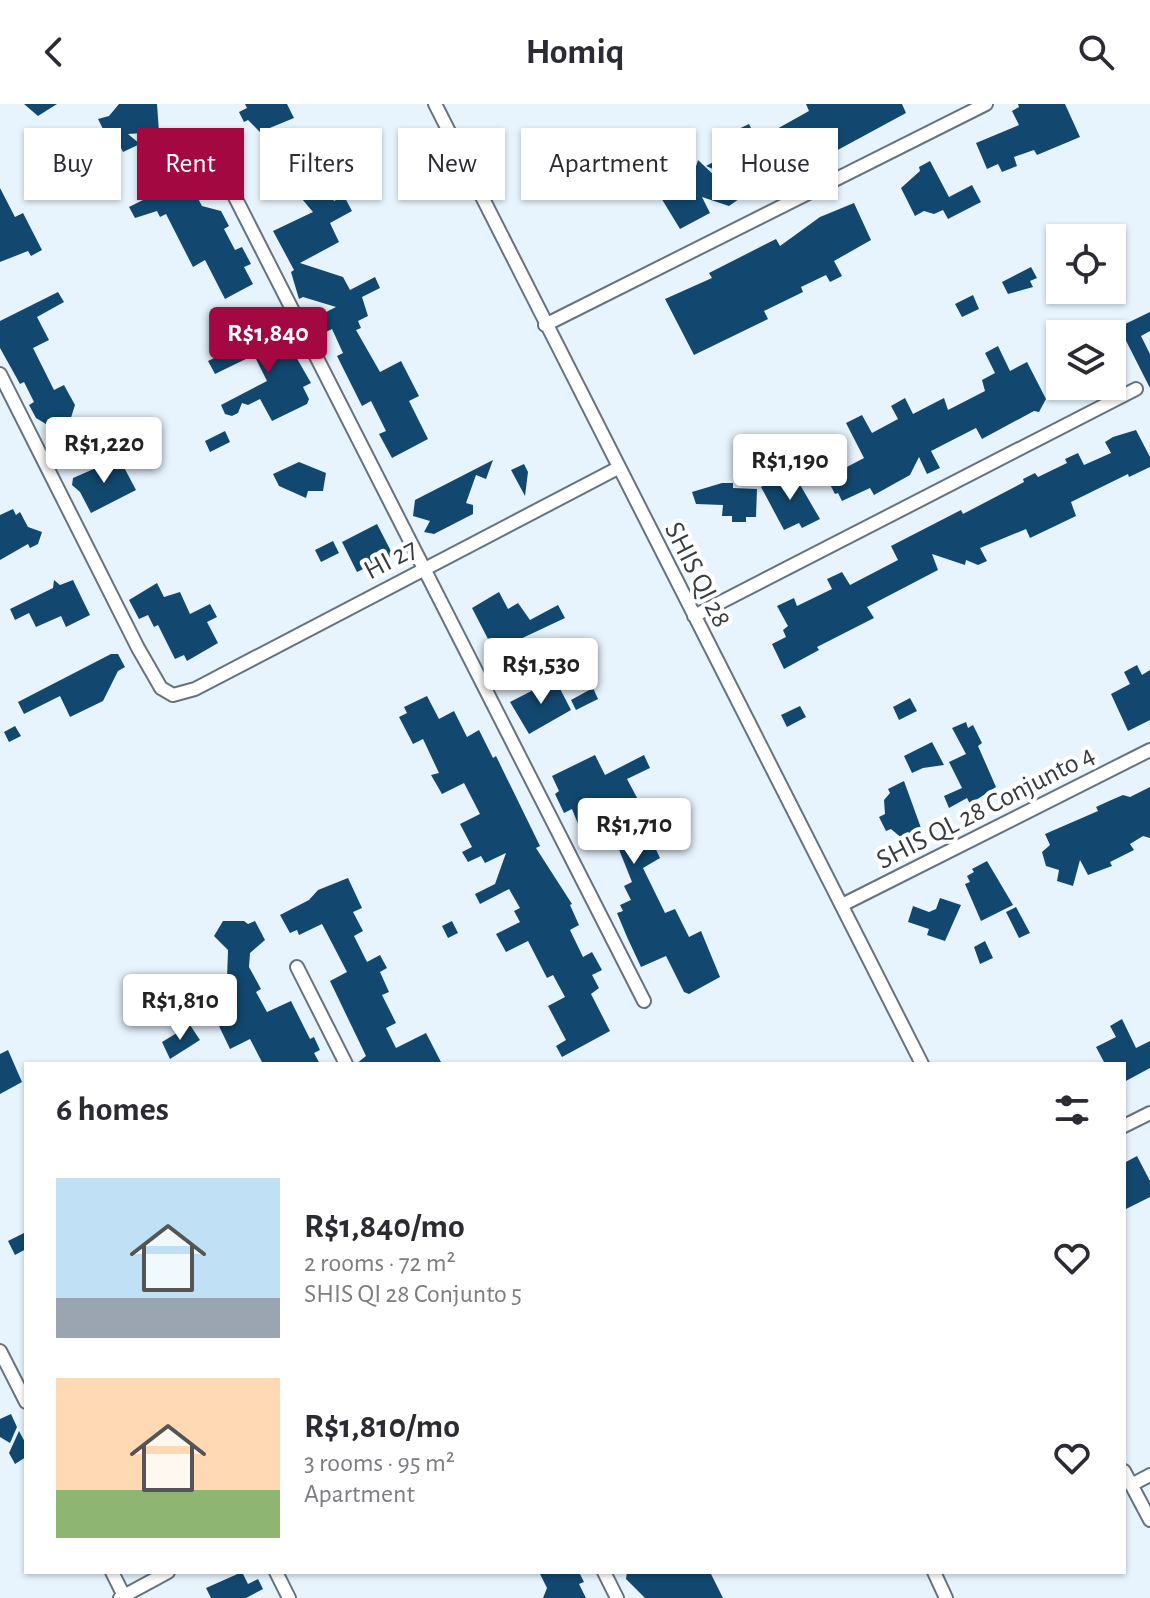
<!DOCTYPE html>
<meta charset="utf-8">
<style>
body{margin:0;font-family:"Alegreya Sans",sans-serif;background:#f2f2f3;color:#2b2b33;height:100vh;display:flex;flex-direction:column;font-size:30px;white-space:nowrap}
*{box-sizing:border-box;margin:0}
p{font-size:26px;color:#7c7c81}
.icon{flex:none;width:44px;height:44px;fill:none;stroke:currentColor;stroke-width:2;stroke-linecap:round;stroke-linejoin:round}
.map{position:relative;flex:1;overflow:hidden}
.panel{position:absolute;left:24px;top:958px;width:1102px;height:512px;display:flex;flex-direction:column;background:#fff;border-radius:0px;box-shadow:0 2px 6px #0004}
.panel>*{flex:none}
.guide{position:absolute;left:24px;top:24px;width:1102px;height:72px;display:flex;gap:16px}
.controls{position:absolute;left:1046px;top:120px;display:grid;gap:16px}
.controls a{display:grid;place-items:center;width:80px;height:80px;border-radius:0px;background:#fff;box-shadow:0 2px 6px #0004;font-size:40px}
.price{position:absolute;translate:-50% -68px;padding:0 18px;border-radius:8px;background:#fff;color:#222;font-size:26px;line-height:52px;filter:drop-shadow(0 2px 4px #0008)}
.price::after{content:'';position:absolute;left:50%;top:48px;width:24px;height:18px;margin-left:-12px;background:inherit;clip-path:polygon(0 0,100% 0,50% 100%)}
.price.active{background:#a30841;color:#fff}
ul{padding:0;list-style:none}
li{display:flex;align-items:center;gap:24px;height:200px;padding:0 32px}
li span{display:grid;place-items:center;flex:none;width:224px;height:160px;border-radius:0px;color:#555}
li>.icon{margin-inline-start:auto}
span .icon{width:96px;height:96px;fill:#fffc;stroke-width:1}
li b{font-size:34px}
h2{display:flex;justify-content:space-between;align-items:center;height:96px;padding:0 32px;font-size:34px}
.chip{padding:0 28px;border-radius:0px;background:#fff;box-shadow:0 2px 6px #0004;font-size:28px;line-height:72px}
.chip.active{background:#a30841;color:#fff}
header{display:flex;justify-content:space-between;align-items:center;height:104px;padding:0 32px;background:#fff;font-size:36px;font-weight:700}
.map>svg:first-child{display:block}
</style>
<header><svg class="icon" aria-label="back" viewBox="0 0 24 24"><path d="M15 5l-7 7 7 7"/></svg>Homiq<svg class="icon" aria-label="search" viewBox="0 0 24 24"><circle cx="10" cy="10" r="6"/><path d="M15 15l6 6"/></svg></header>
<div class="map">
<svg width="1150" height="1494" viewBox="0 0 1150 1494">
<rect width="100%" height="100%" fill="#e7f4fe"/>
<path fill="#12486f" d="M24,0H57L38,12Z
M119,0H157L159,28L128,30L140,40L123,48L120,42L113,45L98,15L109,12Z
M245,0H287L294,14L260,28L248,16L244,18L239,8L247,4Z
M806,0H902L906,9L834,48L823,27L814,58L801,54L784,62L781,72L775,70L761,78L759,85L706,62L737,45L730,29L749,20L757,36L809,7Z
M1018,0H1065L1080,33L1037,51L1034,46L1014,53L1017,62L1002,68L998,60L987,65L976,39L1019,21L1012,7L1019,3Z
M676,32L694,69L698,56L739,95L729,102L702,93L710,109L680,125L649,74L670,64L659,41Z
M326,52L333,65L321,71L334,97L344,92L352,107L330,119L339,138L300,159L343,173L350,186L375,173L380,184L362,193L368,212L358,217L361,224L356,226L380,268L401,257L419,292L409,297L428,335L392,354L379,330L386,327L371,297L362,302L337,252L343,249L332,225L326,228L318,212L336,203L303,193L299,195L291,168L294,166L273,127L313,108L302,95L305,89L301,80L310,76L303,64Z
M930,57L949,93L972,81L981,98L948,115L943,106L934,110L924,107L915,112L901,84L920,67L919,63Z
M187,74L202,102L221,107L229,122L224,125L235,146L242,143L251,160L244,163L253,180L225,195L205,156L193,163L166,110L160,113L157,107L135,114L129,103Z
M0,84L15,113L23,109L42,146L31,152L28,147L0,158Z
M854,99L871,136L834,157L842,172L830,178L826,171L801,183L803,188L764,207L768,215L694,251L665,195L712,174L709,169L776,135L780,142L820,113Z
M1031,163L1037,174L1030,177L1033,183L1008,190L1002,178Z
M58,188L64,198L37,213L49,236L33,244L54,286L64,281L75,301L68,323L59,328L36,314L29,301L34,298L24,278L20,280L0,244V217Z
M973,191L979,205L962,213L955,200Z
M1150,208V227L1141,232L1150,250V284L1119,223Z
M279,223L311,279L303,283L309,295L307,300L272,317L260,295L248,301L242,299L238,309L232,312L225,310L221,301L267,277L254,251L215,270L208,257Z
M998,242L1010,267L1027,258L1046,295L1039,308L1034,307L982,335L976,324L931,347L940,364L927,370L919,353L910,371L874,391L870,384L842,397L838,389L835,390L811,344L828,335L843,365L864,354L846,319L862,311L872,329L898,315L891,302L905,294L913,310L944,294L948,306L985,287L982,276L995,269L985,249Z
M1136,326L1150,353V363L1129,373L1128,370L1071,398L1076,412L1030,434L1026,425L980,444L987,457L978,461L966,456L965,461L932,450L938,466L867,503L874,514L817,543L819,546L784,565L772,540L786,533L783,526L788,522L777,502L794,494L797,502L832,485L827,475L842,468L850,481L898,456L891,442L961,406L963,410L1024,378L1023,375L1035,369L1038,373L1067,359L1065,355L1078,349L1084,361L1111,349L1105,338L1113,333Z
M225,327L230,338L210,348L205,337Z
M119,354L136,386L91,409L80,388L72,381L73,374Z
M493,356L486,375L476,371L466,399L473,401V410L434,430L424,428L430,417L413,412L415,396Z
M299,358L326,369L323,387H308L306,394L279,382L273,370Z
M524,360L528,368L525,392L511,366Z
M792,367L820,415L802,424L799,419L784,426L761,383Z
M722,379H733V384L757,385L756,413H746V418H732V412H722L723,401L696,400L692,388Z
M13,405L16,411L20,408L28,423L42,428L38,440L30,444L28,440L0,456V411Z
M377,420L393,451L357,468L342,438Z
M333,437L339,449L321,458L315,446Z
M54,476L60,481L73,476L90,511L66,523L61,512L36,523L29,509L15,516L10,505L53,484Z
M157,479L164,493L180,488L190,510L210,500L217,513L207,518L218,539L187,557L184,551L175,555L158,521L154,523L148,511L139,515L129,496Z
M499,488L508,505L518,499L530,516L558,501L565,514L499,545L488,535L472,504Z
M111,550H118L125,563L118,567L103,597L70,613L60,592L24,610L18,598Z
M1137,561L1142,571L1150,566V616L1128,627L1111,590L1130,580L1124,568Z
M555,575L571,606L529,630L510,598Z
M593,584L598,595L576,606L571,596Z
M427,592L439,615L454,607L467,633L479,626L493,654L496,652L540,742L536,744L572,800L570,801L579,821L570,826L583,853L592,848L602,866L592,871L599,884L591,890L610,927L562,953L556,942L566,936L548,902L565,893L553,871L547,874L528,837L506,848L496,830L520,818L514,807L520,804L509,785L480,800L475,790L495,780L506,749L485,759L481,752L468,758L462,748L472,743L460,720L480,710L464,679L442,690L431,671L439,669L423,635L413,640L399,613L407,609L404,603Z
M910,594L917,607L899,616L893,603Z
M800,602L806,613L787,623L781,611Z
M966,618L968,624L973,621L982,639L978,642L996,683L970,700L967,694L949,704L944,692L962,684L949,658L966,650L952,624Z
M15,622L21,632L9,638L4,628Z
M932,638L944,661L923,664L912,669L904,652Z
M595,651L605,671L644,651L650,664L627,675L642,703L651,699L657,711L643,718L660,754L643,764L665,809L675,805L689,833L701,827L720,873L689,890L684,888L666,852L641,863L627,833L617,809L623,807L620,801L631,796L624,782L632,778L614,733L588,745L572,705L564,709L555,690L559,687L552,672Z
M904,677L921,724L904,736L891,725L886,727L879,713L885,710L884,696L890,689L888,685Z
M1150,683V734L1143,732L1130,740L1134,746L1110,758L1112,762L1088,771L1080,756L1073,782L1057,777L1059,766L1046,762L1042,748L1050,741L1045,730L1098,707L1096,703L1109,697L1123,691L1130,693Z
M987,757L1013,801L981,817L965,780L970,778L967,772L974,768L972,765Z
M348,774L362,804L353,808L363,827L354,832L367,858L380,851L387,864L380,868L389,888L382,891L396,919L386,924L396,944L426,929L442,960H356L366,952L330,877L347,868L322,820L299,831L297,826L290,829L280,811L309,796L318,786Z
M940,794L961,801L945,837L927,831L929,825L908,818L913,802L929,808L936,805Z
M1016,803L1030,829L1019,834L1006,808Z
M223,817H244L248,820L255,817L265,836L250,849L249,863L261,885L256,888L267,908L291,897L310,935L314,933L320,946L314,949L320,960H263L250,935L230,945L218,920L230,914L226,906L228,846L214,832Z
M452,817L458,829L448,834L442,822Z
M985,837L993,854L980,860L974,843Z
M1122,915L1136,944L1150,937V964L1124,978V960H1105L1096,943L1116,933L1110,922Z
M190,921L200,936L170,955L162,938Z
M8,946L22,978L0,990V950Z
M1137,1052L1150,1077V1093L1124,1106V1059Z
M26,1128V1145L15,1151L8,1137Z
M11,1310L17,1323L10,1339L0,1333V1315Z
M19,1327L26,1340V1353L15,1360L9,1349Z
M242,1468L248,1480L258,1475L263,1485L246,1494H211L206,1484Z
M539,1468H579L584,1478L579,1480L586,1494H543L547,1484Z
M627,1468H710L723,1494H645L626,1475Z"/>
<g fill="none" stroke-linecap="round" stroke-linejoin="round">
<g stroke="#66737f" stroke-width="16">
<path id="minor" d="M435,0L922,960
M207,38L644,897
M545,221L986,0
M0,270L138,544L161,584L173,591L195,585L618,364
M694,512L1136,285
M842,801L1150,646
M297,863L346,960
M1124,1022L1150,1009
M0,1247L26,1298
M1124,1367L1150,1416
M1131,1381L1150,1371
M112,1468L125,1494
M276,1468L289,1494
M604,1468L617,1494
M934,1468L946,1494
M120,1494L168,1468"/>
</g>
<use href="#minor" stroke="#fff" stroke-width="12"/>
</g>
<g text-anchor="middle" stroke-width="8" stroke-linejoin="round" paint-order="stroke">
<g font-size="28" fill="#363c42" stroke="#fff">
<text transform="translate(390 454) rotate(-28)" y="10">HI 27</text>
<text transform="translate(699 470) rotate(63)" y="10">SHIS QI 28</text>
<text transform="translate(985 702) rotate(-27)" y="10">SHIS QL 28 Conjunto 4</text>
</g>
</g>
</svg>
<div class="controls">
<a><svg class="icon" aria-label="locate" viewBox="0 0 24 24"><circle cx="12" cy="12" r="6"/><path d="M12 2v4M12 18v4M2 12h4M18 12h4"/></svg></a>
<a><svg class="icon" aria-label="layers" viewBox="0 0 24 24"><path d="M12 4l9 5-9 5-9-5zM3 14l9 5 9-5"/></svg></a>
</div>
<b class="price active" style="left:268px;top:271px">R$1,840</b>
<b class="price" style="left:104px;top:381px">R$1,220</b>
<b class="price" style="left:790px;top:398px">R$1,190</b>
<b class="price" style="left:541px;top:602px">R$1,530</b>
<b class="price" style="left:634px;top:762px">R$1,710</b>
<b class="price" style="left:180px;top:938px">R$1,810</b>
<div class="guide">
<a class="chip">Buy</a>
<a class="chip active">Rent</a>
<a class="chip">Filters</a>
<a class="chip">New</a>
<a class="chip">Apartment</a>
<a class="chip">House</a>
</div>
<section class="panel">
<h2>6 homes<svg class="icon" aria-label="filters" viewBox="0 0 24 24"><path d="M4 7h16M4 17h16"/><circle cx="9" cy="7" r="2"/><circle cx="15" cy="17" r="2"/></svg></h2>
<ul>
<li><span style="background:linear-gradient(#bfe0f5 75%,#9aa5b1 0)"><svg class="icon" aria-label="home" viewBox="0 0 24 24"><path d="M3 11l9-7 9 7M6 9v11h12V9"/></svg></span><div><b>R$1,840/mo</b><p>2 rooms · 72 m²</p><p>SHIS QI 28 Conjunto 5</p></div><svg class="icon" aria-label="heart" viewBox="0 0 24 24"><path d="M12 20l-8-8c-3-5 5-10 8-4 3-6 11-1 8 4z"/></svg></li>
<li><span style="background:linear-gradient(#ffd9b3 70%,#8fb573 0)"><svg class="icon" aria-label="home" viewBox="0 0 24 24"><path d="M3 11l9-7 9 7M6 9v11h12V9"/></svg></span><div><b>R$1,810/mo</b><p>3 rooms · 95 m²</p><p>Apartment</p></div><svg class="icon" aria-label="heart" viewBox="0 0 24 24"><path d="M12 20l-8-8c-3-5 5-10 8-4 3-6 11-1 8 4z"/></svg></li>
</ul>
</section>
</div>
